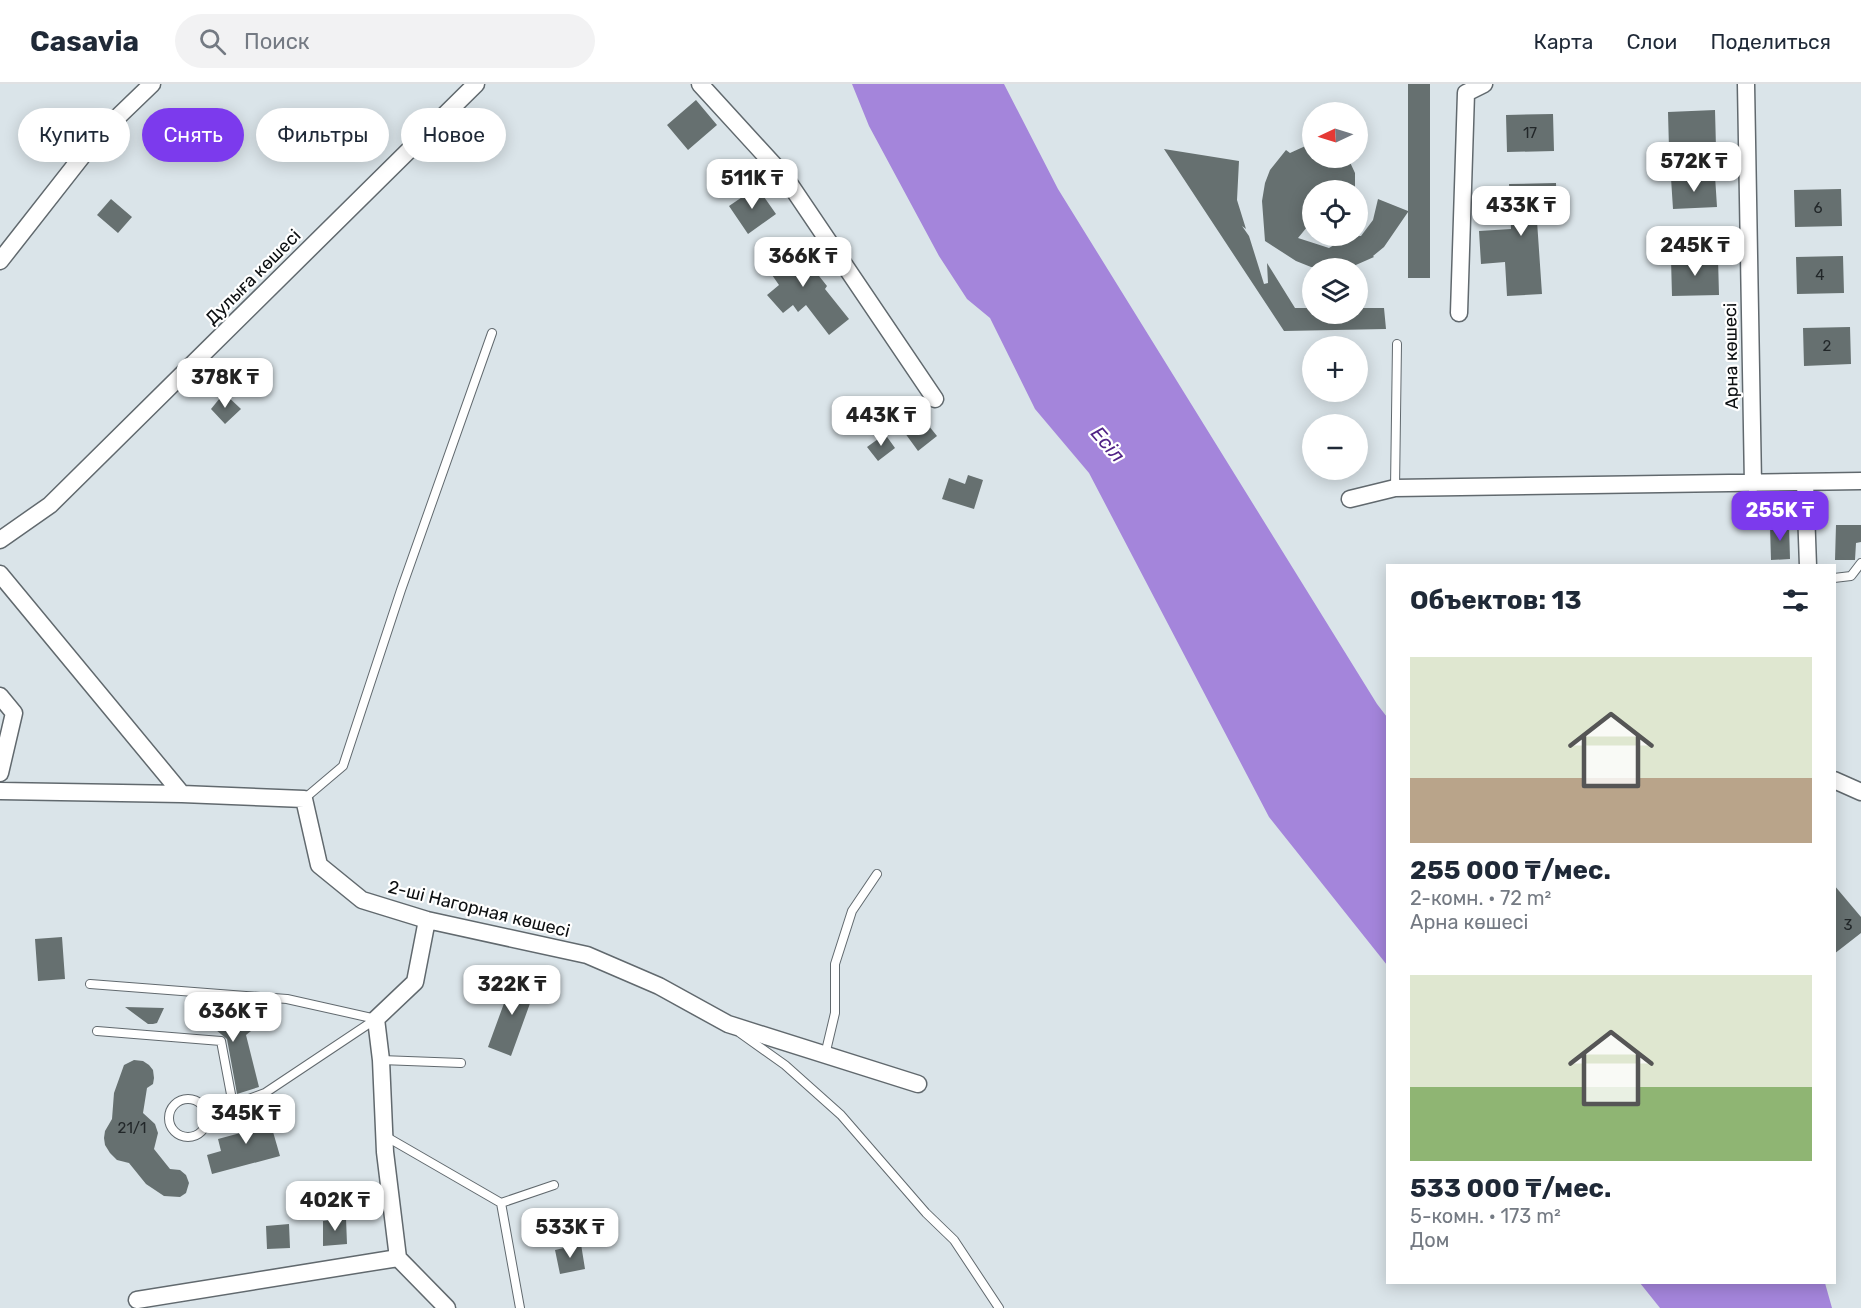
<!DOCTYPE html>
<html lang="ru">
<meta charset="utf-8">
<style>
body{margin:0;font-family:Rubik,sans-serif;background:#f2f2f3;color:#1f2937;height:100vh;display:flex;flex-direction:column;font-size:22px;white-space:nowrap}
*{box-sizing:border-box;margin:0}
p{font-size:20px;color:#747a83}
.icon{flex:none;width:33px;height:33px;fill:none;stroke:currentColor;stroke-width:2;stroke-linecap:round;stroke-linejoin:round}
.map{position:relative;flex:1;overflow:hidden}
.panel{position:absolute;left:1386px;top:480px;width:450px;height:720px;display:flex;flex-direction:column;background:#fff;border-radius:0px;box-shadow:0 3px 15px #0003}
.panel>*{flex:none}
.hud{position:absolute;left:18px;top:24px;width:570px;height:54px;display:flex;gap:12px}
.needle{width:39px;rotate:266deg}
.buttons{position:absolute;left:1302px;top:18px;display:grid;gap:12px}
.buttons a{display:grid;place-items:center;width:66px;height:66px;border-radius:50%;background:#fff;box-shadow:0 3px 15px #0003;font-size:30px}
.price{position:absolute;translate:-50% -51px;padding:0 14px;border-radius:12px;background:#fff;color:#222;font-size:20px;line-height:39px;filter:drop-shadow(0 2px 3px #0008)}
.price::after{content:'';position:absolute;left:50%;top:36px;width:18px;height:14px;margin-left:-9px;background:inherit;clip-path:polygon(0 0,100% 0,50% 100%)}
.price.current{background:#7c3aed;color:#fff}
ul{padding:0;list-style:none}
li{display:grid;align-content:center;gap:12px;height:318px;padding:0 24px}
li span{display:grid;place-items:center;height:186px;border-radius:0px;color:#555}
li>.icon{margin-inline-start:auto}
span .icon{width:108px;height:108px;fill:#fffc;stroke-width:1}
li b{font-size:26px}
h2{display:flex;justify-content:space-between;align-items:center;height:72px;padding:0 24px;font-size:26px}
.chip{padding:0 21px;border-radius:27px;background:#fff;box-shadow:0 3px 15px #0003;font-size:21px;line-height:54px}
.chip.current{background:#7c3aed;color:#fff}
header{display:flex;align-items:center;gap:36px;box-sizing:border-box;height:84px;padding:0 30px;background:#fff;border-bottom:2px solid #e0e1e3}
header strong{font-size:28px}
nav{display:flex;gap:33px;margin-inline-start:auto;font-size:21px}
.search{width:420px;height:54px;background:#f2f2f3;display:flex;align-items:center;gap:15px;box-sizing:border-box;padding:0 21px;border-radius:33px;color:#747a83;font-size:22px}
.map>svg:first-child{display:block}
</style>
<header>
<strong>Casavia</strong>
<div class="search"><svg class="icon" aria-label="search" viewBox="0 0 24 24"><circle cx="10" cy="10" r="6"/><path d="M15 15l6 6"/></svg>Поиск</div>
<nav><a>Карта</a><a>Слои</a><a>Поделиться</a></nav>
</header>
<div class="map">
<svg width="1861" height="1224" viewBox="0 0 1861 1224">
<rect width="100%" height="100%" fill="#dae4e9"/>
<path fill="#a485db" d="M852,0H1004L1058,105L1377,620L1387,633V881L1269,733L1089,389L1035,325L990,234L967,215L939,172L869,42Z
M1640,1199H1825L1832,1224H1660Z"/>
<path fill="#667070" d="M1408,0H1430V194H1408V128L1384,163L1373,172L1374,173L1349,184L1311,183L1296,177L1265,157L1262,117L1265,99L1270,86L1286,66L1290,69L1312,59V74H1348L1355,89V106H1312V137L1298,154L1329,164L1349,152H1361L1373,136L1378,115L1408,127Z
M696,16L717,41L688,66L667,41Z
M1715,26L1716,64L1669,65L1668,28Z
M1553,30L1554,67L1507,68L1506,31Z
M1164,65L1239,77L1237,116L1246,145L1242,142L1249,152L1264,200L1268,199L1267,179L1295,224H1312V230H1358V224H1384L1386,245L1284,247Z
M1715,92L1717,123L1673,125L1671,94Z
M1556,99L1557,136L1537,137L1542,210L1507,212L1505,178L1481,180L1479,147L1511,145L1509,100Z
M757,103L776,130L748,150L729,122Z
M1841,105L1842,142L1795,143L1794,106Z
M111,115L132,133L118,149L97,131Z
M792,158L827,202L825,205L849,235L829,251L806,221L798,228L793,221L783,229L767,211L779,201L763,178Z
M1843,172L1844,209L1797,210L1796,173Z
M1718,174L1719,211L1672,212L1671,175Z
M1850,243L1851,280L1804,282L1803,244Z
M224,309L241,325L225,340L211,325Z
M920,331L937,352L918,367L902,345Z
M885,350L895,364L878,377L867,363Z
M968,391L983,396L974,425L942,415L949,394L965,400Z
M1789,441L1790,475L1771,476L1770,442Z
M1836,441H1861V458L1856,459L1855,476H1835Z
M1834,801L1861,833V849L1834,870Z
M62,853L65,895L38,897L35,855Z
M514,892L537,900L511,972L488,963Z
M125,923L164,924L157,939L153,940H148Z
M196,924L237,927L244,929L248,934L251,947L246,951L259,1003L237,1010L227,955L216,946L196,944Z
M134,976L143,977L149,981L153,986L154,994L153,1000L147,1004L143,1029L155,1040L158,1049L154,1065L170,1085L180,1086L186,1091L189,1099L186,1109L180,1113L164,1112L146,1100L129,1079L117,1076L110,1069L105,1061L104,1054L105,1047L112,1035L114,1009L124,981Z
M267,1027L280,1072L212,1090L207,1071L221,1067L218,1055L244,1048L240,1035Z
M346,1134L347,1160L323,1162V1137Z
M289,1140L290,1164L267,1165L266,1142Z
M581,1160L585,1185L560,1190L555,1166Z"/>
<g fill="none" stroke-linecap="round" stroke-linejoin="round">
<g stroke="#61696e" stroke-width="10">
<path id="lane" d="M1395,404L1397,260
M1834,494L1851,492L1861,479
M304,715L343,682L401,506L492,249
M90,900L287,915L376,935L265,1009L206,1031
M97,947L221,957L233,1021
M740,949L785,981L841,1031L926,1129L954,1156L999,1224
M825,971L835,929V880L852,827L877,790
M381,976L461,979
M169 1034a19 19 0 1 1 38 0a19 19 0 1 1-38 0Z
M385,1052L501,1119L554,1101
M501,1119L520,1224"/>
</g>
<g stroke="#61696e" stroke-width="19">
<path id="street" d="M700,0L785,93L935,315
M1746,0L1753,400
M0,177L98,52L152,0
M1459,229L1466,9L1484,0
M1805,398L1808,482
M1350,415L1395,404L1861,397
M0,456L50,421L476,0
M0,490L182,710
M0,612L14,629L0,689
M1834,696L1861,708
M0,707L182,710L304,715L319,781L362,816L427,836L587,871L659,902L728,940L918,1000
M427,836L415,898L376,935L381,976L385,1068L398,1174L447,1224
M137,1216L398,1174"/>
</g>
<use href="#lane" stroke="#fff" stroke-width="8"/>
<use href="#street" stroke="#fff" stroke-width="16"/>
</g>
<g text-anchor="middle" stroke-width="4.5" stroke-linejoin="round" paint-order="stroke">
<g font-size="15" fill="#222729">
<text x="1530" y="54">17</text>
<text x="1818" y="129">6</text>
<text x="1820" y="196">4</text>
<text x="1827" y="267">2</text>
<text x="1848" y="846">3</text>
<text x="132" y="1049">21/1</text>
</g>
<g font-size="18" fill="#0c0f11" stroke="#fff">
<text transform="translate(253 193) rotate(-45)" y="6">Дулыға көшесі</text>
<text transform="translate(1731 272) rotate(-91)" y="6">Арна көшесі</text>
<text transform="translate(479 825) rotate(14)" y="6">2-ші Нагорная көшесі</text>
</g>
<g font-size="20" font-style="italic" fill="#502286" stroke="#fff">
<text transform="translate(1108 360) rotate(49)" y="7">Есіл</text>
</g>
</g>
</svg>
<div class="buttons">
<a><svg class="needle" viewBox="-14 -14 28 28"><path d="M0-13l5 13h-10z" fill="#e53935"/><path d="M0 13l5-13h-10z" fill="#747a83"/></svg></a>
<a><svg class="icon" aria-label="locate" viewBox="0 0 24 24"><circle cx="12" cy="12" r="6"/><path d="M12 2v4M12 18v4M2 12h4M18 12h4"/></svg></a>
<a><svg class="icon" aria-label="layers" viewBox="0 0 24 24"><path d="M12 4l9 5-9 5-9-5zM3 14l9 5 9-5"/></svg></a>
<a>+</a>
<a>−</a>
</div>
<b class="price" style="left:1694px;top:109px">572K ₸</b>
<b class="price" style="left:752px;top:126px">511K ₸</b>
<b class="price" style="left:1521px;top:153px">433K ₸</b>
<b class="price" style="left:1695px;top:193px">245K ₸</b>
<b class="price" style="left:803px;top:204px">366K ₸</b>
<b class="price" style="left:225px;top:325px">378K ₸</b>
<b class="price" style="left:881px;top:363px">443K ₸</b>
<b class="price current" style="left:1780px;top:458px">255K ₸</b>
<b class="price" style="left:512px;top:932px">322K ₸</b>
<b class="price" style="left:233px;top:959px">636K ₸</b>
<b class="price" style="left:246px;top:1061px">345K ₸</b>
<b class="price" style="left:335px;top:1148px">402K ₸</b>
<b class="price" style="left:570px;top:1175px">533K ₸</b>
<div class="hud">
<a class="chip">Купить</a>
<a class="chip current">Снять</a>
<a class="chip">Фильтры</a>
<a class="chip">Новое</a>
</div>
<section class="panel">
<h2>Объектов: 13<svg class="icon" aria-label="filters" viewBox="0 0 24 24"><path d="M4 7h16M4 17h16"/><circle cx="9" cy="7" r="2"/><circle cx="15" cy="17" r="2"/></svg></h2>
<ul>
<li><span style="background:linear-gradient(#dfe7d0 65%,#b9a48a 0)"><svg class="icon" aria-label="home" viewBox="0 0 24 24"><path d="M3 11l9-7 9 7M6 9v11h12V9"/></svg></span><div><b>255 000 ₸/мес.</b><p>2-комн. · 72 m²</p><p>Арна көшесі</p></div></li>
<li><span style="background:linear-gradient(#dfe7d0 60%,#8fb573 0)"><svg class="icon" aria-label="home" viewBox="0 0 24 24"><path d="M3 11l9-7 9 7M6 9v11h12V9"/></svg></span><div><b>533 000 ₸/мес.</b><p>5-комн. · 173 m²</p><p>Дом</p></div></li>
</ul>
</section>
</div>
